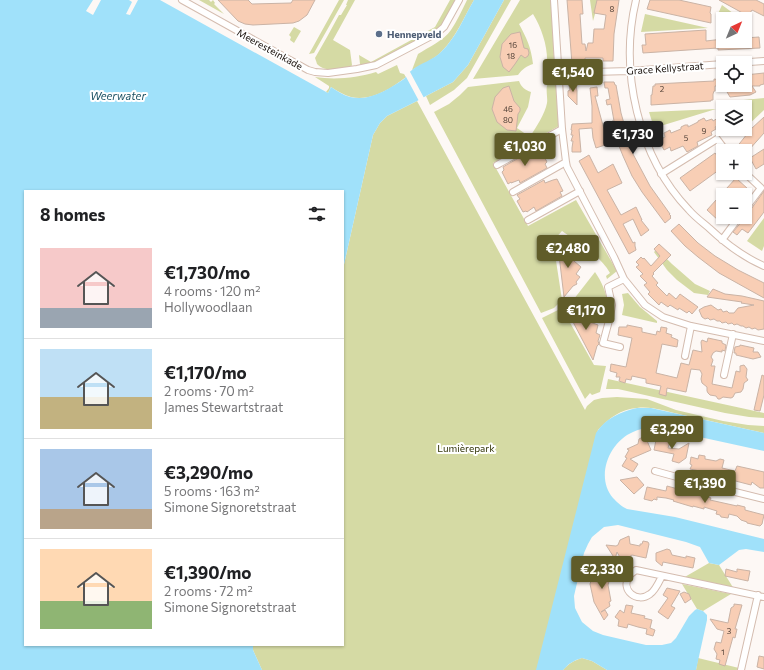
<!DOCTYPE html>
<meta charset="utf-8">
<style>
body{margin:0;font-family:Commissioner,sans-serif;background:#f2f2f2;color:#202124;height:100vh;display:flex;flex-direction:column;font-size:15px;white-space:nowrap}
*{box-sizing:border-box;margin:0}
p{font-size:13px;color:#757577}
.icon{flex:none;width:22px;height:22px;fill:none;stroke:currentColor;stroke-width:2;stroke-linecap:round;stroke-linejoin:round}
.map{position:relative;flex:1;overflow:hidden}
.side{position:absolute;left:24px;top:190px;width:320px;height:456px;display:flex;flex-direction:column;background:#fff;border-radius:0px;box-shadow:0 1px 3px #0004}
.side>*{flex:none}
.needle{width:26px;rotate:43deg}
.buttons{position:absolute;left:716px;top:12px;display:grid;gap:8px}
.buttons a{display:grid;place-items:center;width:36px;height:36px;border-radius:0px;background:#fff;box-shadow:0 1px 3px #0004;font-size:20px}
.price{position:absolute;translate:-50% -34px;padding:0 9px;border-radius:4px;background:#605c29;color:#fff;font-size:13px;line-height:26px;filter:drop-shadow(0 1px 2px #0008)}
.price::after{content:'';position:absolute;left:50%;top:24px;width:12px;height:9px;margin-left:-6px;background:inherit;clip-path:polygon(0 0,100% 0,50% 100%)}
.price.selected{background:#222;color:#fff}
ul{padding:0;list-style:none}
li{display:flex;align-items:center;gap:12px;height:100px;padding:0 16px}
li+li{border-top:1px solid #e0e0e0}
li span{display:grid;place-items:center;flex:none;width:112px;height:80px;border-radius:0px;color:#555}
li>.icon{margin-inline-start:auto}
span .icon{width:48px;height:48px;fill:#fffc;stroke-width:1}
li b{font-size:17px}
h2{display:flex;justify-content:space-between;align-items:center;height:48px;padding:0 16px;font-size:17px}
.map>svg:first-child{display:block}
</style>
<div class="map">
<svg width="764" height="670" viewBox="0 0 764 670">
<rect width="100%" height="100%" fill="#fdf8f5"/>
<path fill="#d5daa4" d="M199,0H209L211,2L213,0L215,3L214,4L224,14Z
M339,0H344L314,53L309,54Z
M348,0H355L333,40L350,50L352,65L351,67C341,69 326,73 317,64C317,63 315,58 315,58L327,37L339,15H341L347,5H346Z
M450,0H455C450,11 446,24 435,31L377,62L362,65L360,64L359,55L371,62L435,27Z
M467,0H474C464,17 456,37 442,51C435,59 421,65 412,70L418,54C429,47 443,41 451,30C457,21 462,10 467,0Z
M504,0H511L467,78L454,90L430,105L426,96L453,82L468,65Z
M520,0H553L554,64H547C548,47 542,29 533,14L519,24C527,39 531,47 533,64C527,66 522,69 518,75L473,79Z
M590,0H599L593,21Z
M722,5L741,19H723V27H717V16Z
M645,14L708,28L641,32Z
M294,27L301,31L294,43L290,40L291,37L289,35Z
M397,65L400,73L404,74L406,77C391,89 370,102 351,97C344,95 337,91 331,87L328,93L326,92L329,88V86L315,77C335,80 357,78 376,72L378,74Z
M519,81C521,87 525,90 531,92L528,107L517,128L530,137C536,127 545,114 547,103C548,98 545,87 548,84C549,81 552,81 556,81L559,126L493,163L528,226L576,200L617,271L607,279L606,276L610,273C600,255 578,243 562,231L553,241L562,300L554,308L541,313L434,112L449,104L460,95L468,87Z
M764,98V110L745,128V107H723V102Z
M417,101L585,410L587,406L594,400L602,398L617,397L647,399L676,410L723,421L748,425L764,426V433C737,427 710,421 683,415C668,412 652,406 637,408C621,409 609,418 598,430L537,670H262L253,650V645H343V269L373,135L380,123L387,116Z
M716,109L654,128L649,112Z
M764,218V246L762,251L747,241Z
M657,249L672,264L695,284L710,291L708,295L694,293L677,280L667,270L654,252Z
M595,272C601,281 607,292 607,304C607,307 605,311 604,314L570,304Z
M628,293L640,307L657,321V323L622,315L624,305L622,294Z
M560,309L564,312L594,365L606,366L600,392L592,395L590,393L585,399L542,318Z
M608,379L764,413V418L749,417L725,413L618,389H606Z
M709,563L719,565L734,589L683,578Z
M682,584L731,594L703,611L697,609Z
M582,658L592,661L607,670H563C568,664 575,660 582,658Z
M698,658L739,668L738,670H696Z"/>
<path fill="#a0e1fa" d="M0,0H160L328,93L331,87C337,91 343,95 350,97C369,102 389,89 404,79C407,76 409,72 412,70C421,63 433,60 441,52C456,38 464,17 474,0H504L468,65L461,73L453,82L426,96L417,101L387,116L380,123L373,135L343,269V191H25V645H253V650L262,670H0Z
M637,408H651L764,433V451L663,429C653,428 642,427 633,432C609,442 595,477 613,498C617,502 622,507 627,509C631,510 635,510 639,511C651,513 663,515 675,517C705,524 734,532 764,539V552L746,549L739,550L719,565L709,563L700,547L686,542L618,525L604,527L592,537L588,544L584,553L574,596L575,608L582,622L593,631L603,635L646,645H662L671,643L676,638L689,616L695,610L697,609L703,611L707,615V620L696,670H607L592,661L582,658L576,660L569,664L563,670H536L596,433C606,418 620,412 637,408Z"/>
<path fill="#fdf8f5" d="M93,0H101L93,15L86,11Z
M129,0H138L130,15L126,14L132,2Z
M409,70L424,98L419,101L405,75Z"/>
<path fill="#f8ceb5" stroke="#cab3a5" d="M218,0H248L252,4L291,3L293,0H315L307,15L299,21L293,23L253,25L245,24L238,21Z
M567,0H582L583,14H580L582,44H585L586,51L588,43H593L594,29H604L606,15L594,13L597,0H619L614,34L613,61H603V58H585V63L572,64Z
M650,0H679L711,7L710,13L711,14V23L647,9Z
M719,0H756L764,4V16L752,10L748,16Z
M706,30V41L723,39V41H745V38L759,37L760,48L718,50V48L643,53L642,45H646L645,34Z
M520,32L524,48L528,49L529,53L528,56L525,58L521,55L515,64L509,72L503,67L500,57L502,44L511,34Z
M764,73V84L760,85V86H752L756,92L750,95L730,97L723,85H745V75Z
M723,78V86H715V91H714L713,94V100H711V101L651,105V95H652L653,86H655V84L714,81V79L720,80Z
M604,82H614L615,85H616L621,113L627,134H626L633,154L642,171L650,186L670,214H669L671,216L670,217L671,218L665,223L642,192L632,176L623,156L619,146L622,145L617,131L615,132L612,121H614L611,104L607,105L606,100L610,99L608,88H605Z
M576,84L577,91V105L568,96V91L570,90L569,85Z
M509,86L514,101L520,108V111L518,114L516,131L507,130L497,122L492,109L495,97L503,88Z
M597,87L598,96H595L608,144L596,148L593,138L592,128L579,129L581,152H572V148L573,141H571L573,135H571L572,130H571L572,124L592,123V106L590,88Z
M764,117V133L748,151H740L736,148L751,129Z
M704,118L706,121L712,119L713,121L718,118L721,124L715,127L716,129L711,132L712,135L697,142L698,146L687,152L683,146L671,151L670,147L664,150L659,140L665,137L664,133L670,130L671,133L681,129V127L685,125H688V127L698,122V121Z
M764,149V164L756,169L750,158Z
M538,151V152L541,151L547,162L545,164L547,168L520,183L519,180L511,183V182L508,184L502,172L504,170L503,167L529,152V153Z
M715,153L723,163V167L690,191L680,178Z
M589,155L598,173L613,164L622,183L607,190L621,215L636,207L642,220H641L649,230L641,236L633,219L623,224L633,243L635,242V246L636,250L629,254L579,161Z
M736,178L748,189L743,195H723V217L719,221L707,210Z
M557,179L563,191L560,192L562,196L536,211L534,207L527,212L526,211L523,212L517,201L520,199L517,195L544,180L545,183L553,180Z
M764,191V212L748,233L742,229L737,235L733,232L743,220V217H745V214L749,212Z
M679,224L698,243L715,256L738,270L764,283V298L719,273L698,257L685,246L671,231Z
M556,242L568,251H572V254L577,258L574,261L581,267L576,274L580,277L576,282L577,284L573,286L564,297L559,255Z
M659,244L671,255L653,273L654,274L652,276L658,283L656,285L667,296L669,293L676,299L680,294L698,307L692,314L689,311L687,313L679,308L678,310L670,305L668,307L661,302L659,305L648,294L650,292L644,285L647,283L640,276L643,274L636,267L639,265L636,262L641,257L643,259L644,258L651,266L660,256L654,249Z
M713,289L725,294L742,296L764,301V329L758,330L755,328L752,329L749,327L746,328L743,326H741L737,324L734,325L732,323L728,324L726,322L722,323L720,321H717L714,319L710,320L708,318L705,319L702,317L699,310L704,307L711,305L718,310L721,309L723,312L727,311L729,313H734L738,308L754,305L741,303L742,302L707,297Z
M566,310L580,315L584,314V316L591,318L590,322L598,325L596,333L600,335L598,341L599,344L597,346L593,360L572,320H571Z
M627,325L642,328V332L656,335L657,331L660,332L661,327L667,328L666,333L672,335L671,337L678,340L677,347L662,344L656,373L677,378L681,363L689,365L693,350L702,352L701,342L702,340L707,342L708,338L722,341V343L726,345L725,351L722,350V352L716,351L713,353L711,357L713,360L711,366H715L712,384L732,388L736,371L740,372V366L744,365L747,369L746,377L748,380L744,383L743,389L741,392L735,393L733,397L731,398L723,397L720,399H718L716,396L710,395L708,393L707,391V387L702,383L701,379L702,374L700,370L691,369L686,392L667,388L666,396L659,394L661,386L646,383V379L632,376L631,380L626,379L625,383L619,381L620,377H616L617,373L610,371L611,364L626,367L632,338L618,335L619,327H627Z
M740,345L754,348L753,352H758L761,357L753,359L736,355V353H734L735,347L740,346Z
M762,375L764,376V395L760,411L754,410Z
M645,436L651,450L630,459L638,464L633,472L622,466L627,458L625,457L629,450L627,449L638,444L639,439Z
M660,439L670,441L668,448L679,449L689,443L686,458L679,463L672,461L674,454L654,450L656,440L660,441Z
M699,455L705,456V459L716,461L720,459L724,460L722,468L735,471L737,466L764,472V488H760L752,482L751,485L724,478V476L690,469L692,465L690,464L691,457L698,459Z
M637,477L644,485L634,494L620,480Z
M667,486L711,498L710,500L737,506V505L745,507V510L764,515L762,524L760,526L747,523V522L741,520L737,516L729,514L728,518L721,517L720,515L716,514L717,511L704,507V509L693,506V507L673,501L674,500L666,498L657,497V500L654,499L652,501L644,499L647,487L666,491Z
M629,536L630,544L640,546V544H642L643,541L648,542L649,544L646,558L632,555L622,561L617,552L615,559L606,545L616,546L618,545L620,540Z
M667,549L670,550L672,555L686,558V556L695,558L693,568L663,562L662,566L656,561V553Z
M603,565L613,567L608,585L611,601L609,602L610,606L601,612L605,610L608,615L604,620L594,602L590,584L593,575L600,577Z
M726,569L737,572V569L750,571L748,581L725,576Z
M667,588L680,591L671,606L675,608L668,619L658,612L668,598L663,595Z
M684,592L689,594L691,599L685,603L680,594Z
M734,604L742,605L735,629H737L735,638L733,637L725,666L719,664L720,660L716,659L717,654L714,649L716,642L721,643L724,631L717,629L710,619L728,623L731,608L734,606Z
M626,605L633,606L631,613L645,616L644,618L652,620L650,628L655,630L653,636L646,634L647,629L638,627L628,624L627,628L618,626L619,620L615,617L620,610L624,613Z
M759,656L764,657V669L757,667Z"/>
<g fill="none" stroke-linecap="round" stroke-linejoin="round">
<g stroke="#d4bcaf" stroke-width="8">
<path id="street" d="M182,0L308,70L315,72L328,73L357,69L376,65L437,33L444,27L459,0
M554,0L562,129L566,162L567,167L614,257L624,279L645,305L663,317L691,326L764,341
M636,0C619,71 638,157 689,210C695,217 702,222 709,228C725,243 743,257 764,266
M735,63L764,61
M558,74L592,72L630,71L723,64
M497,165L562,129
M745,173L761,188L745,209
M661,174L717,139L726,151
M513,192L566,162
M528,220L580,191
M722,240L739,217
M620,347L603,343L610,317L612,305L608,287L624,279
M685,356L691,326
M724,375L733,334
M655,471L695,482L764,499
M662,576C659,582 655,591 650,594C637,604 620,590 629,576C630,574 634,572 636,570L764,597
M741,670L758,595"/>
</g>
<use href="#street" stroke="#fff" stroke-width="6"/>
</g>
<circle fill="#5c6f8a" stroke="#fff" stroke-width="1.5" cx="379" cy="34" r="4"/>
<g text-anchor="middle" stroke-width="4" stroke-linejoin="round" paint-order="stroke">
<g font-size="8" fill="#4f3f35">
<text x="612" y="12">8</text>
<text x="513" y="48">16</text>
<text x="511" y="59">18</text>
<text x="662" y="92">2</text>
<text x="508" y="112">46</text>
<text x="508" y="123">80</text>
<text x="704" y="134">9</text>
<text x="686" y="141">5</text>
<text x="729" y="634">3</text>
<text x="723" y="655">1</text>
</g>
<g font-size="10" font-weight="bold" fill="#4e5e75" stroke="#fff" text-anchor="start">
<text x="387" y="38">Hennepveld</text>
</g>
<g font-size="10" fill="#170f0a" stroke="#fff">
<text transform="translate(270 49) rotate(29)" y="4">Meeresteinkade</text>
<text transform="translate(665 68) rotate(-4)" y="4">Grace Kellystraat</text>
</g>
<g font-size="10" fill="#323408" stroke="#fff">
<text x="466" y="452">Lumièrepark</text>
</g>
<g font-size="11" font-style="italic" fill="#1e5365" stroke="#fff">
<text x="118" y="100">Weerwater</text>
</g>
</g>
</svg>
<div class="buttons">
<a><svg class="needle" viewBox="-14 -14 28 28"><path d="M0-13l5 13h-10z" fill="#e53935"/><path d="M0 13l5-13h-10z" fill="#757577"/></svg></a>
<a><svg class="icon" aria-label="locate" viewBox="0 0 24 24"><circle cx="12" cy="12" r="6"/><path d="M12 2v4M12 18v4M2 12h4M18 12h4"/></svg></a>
<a><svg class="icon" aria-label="layers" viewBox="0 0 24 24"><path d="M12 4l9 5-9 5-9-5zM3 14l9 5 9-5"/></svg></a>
<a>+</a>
<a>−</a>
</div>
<b class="price" style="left:573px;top:93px">€1,540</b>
<b class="price selected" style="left:633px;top:155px">€1,730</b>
<b class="price" style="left:525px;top:167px">€1,030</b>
<b class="price" style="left:568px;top:269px">€2,480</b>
<b class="price" style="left:586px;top:331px">€1,170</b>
<b class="price" style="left:672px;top:450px">€3,290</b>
<b class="price" style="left:705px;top:504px">€1,390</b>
<b class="price" style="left:602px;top:590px">€2,330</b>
<section class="side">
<h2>8 homes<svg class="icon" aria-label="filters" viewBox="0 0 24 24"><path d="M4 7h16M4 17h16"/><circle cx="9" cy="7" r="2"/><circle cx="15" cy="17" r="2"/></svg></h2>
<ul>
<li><span style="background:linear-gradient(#f6c9c9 75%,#9aa5b1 0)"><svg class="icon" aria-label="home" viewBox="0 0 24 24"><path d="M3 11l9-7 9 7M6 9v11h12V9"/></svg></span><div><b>€1,730/mo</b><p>4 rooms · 120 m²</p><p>Hollywoodlaan</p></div></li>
<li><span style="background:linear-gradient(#bfe0f5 60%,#c2b280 0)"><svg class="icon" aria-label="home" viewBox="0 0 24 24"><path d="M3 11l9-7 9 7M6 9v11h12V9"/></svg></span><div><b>€1,170/mo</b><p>2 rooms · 70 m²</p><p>James Stewartstraat</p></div></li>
<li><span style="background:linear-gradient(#a9c7e8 75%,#b9a48a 0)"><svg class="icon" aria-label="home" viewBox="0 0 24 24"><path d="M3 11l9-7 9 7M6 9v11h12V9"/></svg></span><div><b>€3,290/mo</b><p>5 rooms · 163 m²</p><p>Simone Signoretstraat</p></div></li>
<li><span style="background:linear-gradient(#ffd9b3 65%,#8fb573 0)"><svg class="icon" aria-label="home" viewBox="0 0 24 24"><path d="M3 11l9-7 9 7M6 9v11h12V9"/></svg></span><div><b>€1,390/mo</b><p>2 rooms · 72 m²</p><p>Simone Signoretstraat</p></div></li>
</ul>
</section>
</div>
